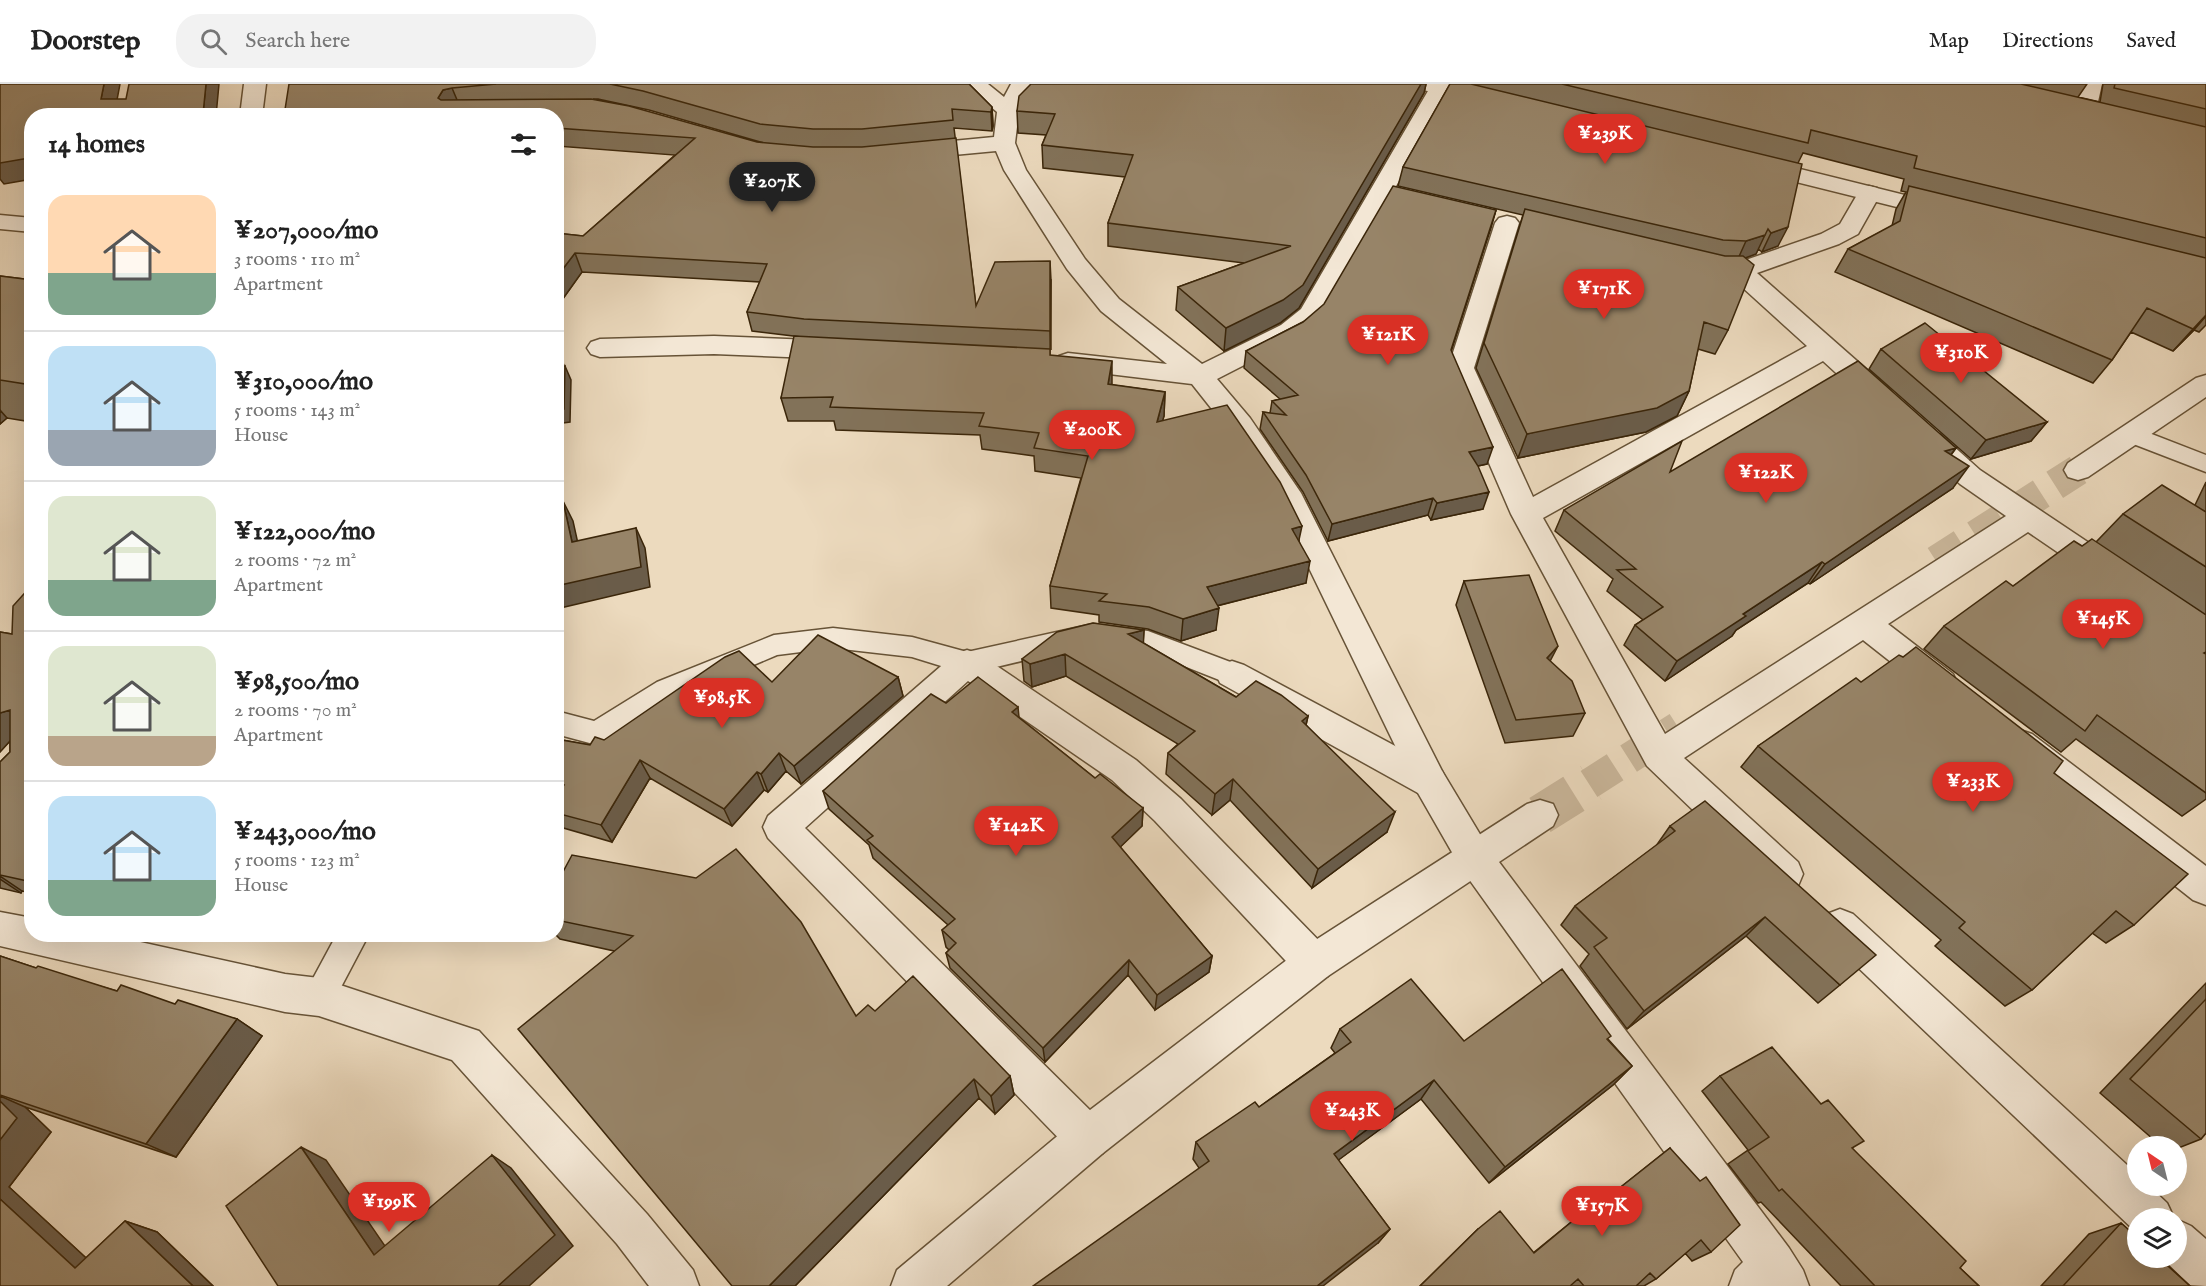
<!DOCTYPE html>
<meta charset="utf-8">
<style>
body{margin:0;font-family:"IM FELL English",serif;background:#f2f2f2;color:#222;height:100vh;display:flex;flex-direction:column;font-size:22px;white-space:nowrap}
*{box-sizing:border-box;margin:0}
p{font-size:20px;color:#767676}
.icon{flex:none;width:33px;height:33px;fill:none;stroke:currentColor;stroke-width:2;stroke-linecap:round;stroke-linejoin:round}
.map{position:relative;flex:1;overflow:hidden}
.side{position:absolute;left:24px;top:24px;width:540px;height:834px;display:flex;flex-direction:column;background:#fff;border-radius:24px;box-shadow:0 6px 24px #0002}
.side>*{flex:none}
.needle{width:39px;rotate:325deg}
.tools{position:absolute;left:2127px;top:1052px;display:grid;gap:12px}
.tools a{display:grid;place-items:center;width:60px;height:60px;border-radius:50%;background:#fff;box-shadow:0 6px 24px #0002;font-size:30px}
.price{position:absolute;translate:-50% -51px;padding:0 14px;border-radius:21px;background:#d93025;color:#fff;font-size:20px;line-height:39px;filter:drop-shadow(0 2px 3px #0008)}
.price::after{content:'';position:absolute;left:50%;top:36px;width:18px;height:14px;margin-left:-9px;background:inherit;clip-path:polygon(0 0,100% 0,50% 100%)}
.price.on{background:#222;color:#fff}
ul{padding:0;list-style:none}
li{display:flex;align-items:center;gap:18px;height:150px;padding:0 24px}
li+li{border-top:2px solid #e0e0e0}
li span{display:grid;place-items:center;flex:none;width:168px;height:120px;border-radius:18px;color:#555}
li>.icon{margin-inline-start:auto}
span .icon{width:72px;height:72px;fill:#fffc;stroke-width:1}
li b{font-size:26px}
h2{display:flex;justify-content:space-between;align-items:center;height:72px;padding:0 24px;font-size:26px}
header{display:flex;align-items:center;gap:36px;box-sizing:border-box;height:84px;padding:0 30px;background:#fff;border-bottom:2px solid #e0e0e0}
header strong{font-size:28px}
nav{display:flex;gap:33px;margin-inline-start:auto;font-size:21px}
.search{width:420px;height:54px;background:#f2f2f2;display:flex;align-items:center;gap:15px;box-sizing:border-box;padding:0 21px;border-radius:24px;color:#767676;font-size:22px}
.map>svg:first-child{display:block}
</style>
<header>
<strong>Doorstep</strong>
<div class="search"><svg class="icon" aria-label="search" viewBox="0 0 24 24"><circle cx="10" cy="10" r="6"/><path d="M15 15l6 6"/></svg>Search here</div>
<nav><a>Map</a><a>Directions</a><a>Saved</a></nav>
</header>
<div class="map">
<svg width="2206" height="1202" viewBox="0 0 2206 1202">
<rect width="100%" height="100%" fill="#ecdabe"/>
<filter id="stains"><feTurbulence type="fractalNoise" baseFrequency=".00333" numOctaves="4"/><feColorMatrix values="0 0 0 0 .2 0 0 0 0 .09 0 0 0 0 .02 0 0 0 .5 -.17"/></filter>
<radialGradient id="worn" r=".72"><stop offset=".6" stop-color="#630" stop-opacity="0"/><stop offset="1" stop-color="#630" stop-opacity=".3"/></radialGradient>
<g fill="none" stroke-linecap="round" stroke-linejoin="round">
<path stroke="#c9b69a" stroke-width="31" stroke-dasharray="31 16" stroke-linecap="butt" d="M1936,477L2078,386
M1589,700L1678,643"/>
<path stroke="#c9b69a" stroke-width="40" stroke-dasharray="40 20" stroke-linecap="butt" d="M1540,731L1591,699"/>
<g stroke="#675337" stroke-width="3">
<path id="service" d="M2131,342L2206,371V388L2123,356L2119,350L2123,344Z
M1093,540L1148,547L1241,582L1245,590L1241,598L1232,601L1146,567L1093,560L967,590L912,573L833,564L777,571L677,614L607,657L597,661L556,650V627L594,637L657,598L774,551L833,544L912,553L967,568Z
M337,850H369L330,924L319,928L308,924L303,913Z"/>
</g>
<g stroke="#675337" stroke-width="3">
<path id="pedestrian" d="M1232,577L1244,581L1442,687L1447,698L1442,709L1430,713L1418,709L1220,599L1216,590L1220,581Z"/>
</g>
<g stroke="#675337" stroke-width="3">
<path id="minor" d="M244,0H266L262,32H240Z
M964,0H988L1004,13L1011,0H1033L1019,26L1015,59L1026,86L1085,175L1119,215L1202,280L1281,241L1301,225L1432,0H1454L1320,236L1299,253L1217,295L1250,334L1301,409L1442,687L1487,762L1789,1164L1803,1186L1809,1202H1729L1735,1186L1743,1178L1461,784L1418,709L1278,420L1230,348L1192,300L1059,284L1055,278L1059,272L1068,269L1167,280L1101,227L1067,185L1004,86L996,67L911,75L903,73L900,68L903,63L911,61L994,53L997,28Z
M2080,0H2102L2095,31L2092,36L2084,38L2076,36L2073,31Z
M1869,102L1877,104L1881,109L1858,150L1839,160L1757,189L1891,307L1895,314L1891,321L1881,323L1871,321L1823,277L1543,434L1665,650L2006,432L1960,400L1921,365L1917,358L1921,351L1931,348L1941,351L1980,386L2116,477L2120,485L2116,493L2105,497L2094,493L2028,448L1888,540L1953,590L1957,599L1953,608L1941,612L1929,608L1863,556L1684,674L1798,778L1803,790L1798,802L1785,806L1772,802L1647,682L1511,430L1448,284L1495,139L1499,134L1507,132L1515,134L1519,139L1474,284L1533,413L1807,262L1732,194L1712,191L1709,186L1712,181L1737,179L1821,150L1840,140L1861,104Z
M0,131L32,134V148L0,145Z
M714,252L836,257L845,260L849,266L845,272L836,275L714,270L600,273L591,270L587,264L591,258L600,255Z
M967,566L979,570L1136,676L1181,715L1328,866L1333,879L1328,892L1314,897L1300,892L1155,737L1112,696L968,597L805,744L1103,1039L1109,1054L1103,1069L1088,1075L1073,1069L768,754L763,743L768,732L955,570Z
M2020,646L2032,650L2206,782V821L2193,816L2008,670L2003,660L2008,650Z
M1840,825L1853,830L2138,1091V1101H2148L2167,1119L2174,1134H2138L2137,1149L1827,854L1821,842L1827,830Z
M0,828L32,834V850H104L285,890L319,894L479,947L647,1130L693,1186L699,1202H649L617,1160L452,976L319,932L285,928L0,862Z
M2176,1135L2191,1142L2206,1155V1202L2190,1201L2161,1173H2176Z"/>
</g>
<g stroke="#675337" stroke-width="3">
<path id="tertiary" d="M1416,0H1452L1498,11L1501,16L1498,21L1490,22L1419,5Z
M1756,74L1953,123L1957,128L1953,133L1945,135L1748,86L1745,81L1748,76Z
M2206,291V313L2088,393L2078,396L2068,393L2064,386L2068,379L2196,294Z
M1540,716L1553,720L1558,731L1553,742L1328,892L1103,1069L947,1202H891L897,1186L1073,1039L1300,866L1527,720Z"/>
</g>
<use href="#service" fill="#f3e7d5" fill-rule="evenodd"/>
<use href="#pedestrian" fill="#f3e7d5" fill-rule="evenodd"/>
<use href="#minor" fill="#f3e7d5" fill-rule="evenodd"/>
<use href="#tertiary" fill="#f3e7d5" fill-rule="evenodd"/>
</g>
<path fill="#827259" stroke="#3b260a" stroke-width="1.5" fill-rule="evenodd" d="M289,0H969L992,23L993,42L992,47L954,44L976,222L1051,196L1050,271L1112,301L1165,308L1164,332L1162,337L1299,456L1306,499L1217,522L1216,546L1181,557L1148,545L1099,538V531L1051,524L1050,502L1081,394L1035,387L1034,372L982,365L980,351L836,346L834,337H788L781,314L801,253L752,247L747,228L760,198L582,188L557,223H556V149L583,152L675,71L557,62L556,64V32ZM593,15H598L649,26L764,59L757,58Z
M1031,0H1426L1424,9L1299,224L1280,239L1224,267L1176,226L1178,203L1244,179L1108,162V139L1125,93L1043,84L1042,61L1046,51L1018,49L1017,27Z
M1450,0H2087L2078,13L2100,18L2103,0H2206V241L2199,248L2194,246L2173,267L2131,248L2112,276L2093,299L1835,188L1848,165L1892,142L1896,125L1906,108L1901,107L1904,95L1803,69L1798,79L1778,162L1762,168L1758,165L1756,170L1745,174L1728,246L1715,270L1698,265L1689,307L1677,332L1646,348L1518,374L1476,284L1523,131L1398,102L1403,83Z
M1496,126L1451,267L1487,380L1478,382L1483,425L1431,436L1428,431L1328,457L1303,408L1260,345L1263,328L1270,329L1272,317L1280,315L1244,284L1246,267L1303,238Z
M0,192L32,196V338L7,334L0,340Z
M1881,265L2047,338L2031,357L1971,375L1869,285Z
M1956,364L1951,371L1953,404L1810,500L1808,499L1736,546L1732,552L1665,597L1624,561L1635,541L1643,536L1607,507L1613,495L1555,447L1564,426L1670,388Z
M2206,398V568L2204,569L2206,570V715L2182,732L2076,655L2061,668L1924,565L1944,542L2082,462L2096,458L2123,430L2195,421Z
M1464,497L1550,577L1585,629L1573,652L1505,659L1456,521Z
M32,501V809L22,807L21,809L0,804V678L10,668V657L0,668V548L12,550Z
M1144,546L1143,559L1236,613L1308,632L1306,641L1387,748L1312,804L1230,716L1212,731L1166,690L1168,669L1178,660L1066,592L1032,603L1024,597L1022,575Z
M898,593L903,612L801,700L786,687L768,708L764,706L732,742L650,694L612,758L560,743L556,738V655L590,661L772,598Z
M1861,598L2054,689L2134,841L2106,859L2092,849L2032,906L2005,922L1935,862L1941,856L1741,683L1758,662Z
M946,619L1019,634L1095,694L1143,724L1142,742L1120,763L1212,872L1209,888L1155,926L1128,891L1045,978L950,884L946,869L949,866L946,863L942,846L948,841L873,774L869,761L829,725L823,707Z
M1670,742L1840,901L1818,919L1746,852L1627,945L1580,882L1589,870L1561,841L1575,822L1656,762Z
M556,801L856,932L875,927L1010,992L1014,1011L995,1030L979,1014L795,1202H732L614,867L560,855L555,850H556Z
M275,850H302L299,856Z
M0,872L36,884L117,907L237,935L262,952L176,1073L25,1023L51,1048L9,1103L86,1174L125,1137L157,1148L213,1202H0Z
M2206,899V1049L2201,1055L2176,1065V1062H2161L2100,1009Z
M1340,945L1464,957L1608,955L1632,982L1613,1001L1489,1099L1421,1015L1338,1076L1390,1145L1378,1159L1199,1084L1193,1075L1196,1058L1259,1023L1335,969L1331,964Z
M1720,992L1852,1064L1960,1184L1979,1202H1841L1761,1118L1758,1119L1728,1080L1748,1066L1702,1007Z
M1670,1064L1711,1168L1692,1177L1685,1169L1656,1195L1644,1202H1420L1478,1145L1533,1169L1581,1130L1583,1133Z
M2121,1139L2190,1202H2041L2089,1150Z"/>
<path fill="#6a5c49" stroke="#3b260a" stroke-width="1.5" d="M104,0H120L114,32L101,15Z
M206,0H219L216,32L203,30Z
M1421,0H1426L1424,9L1299,224L1280,239L1224,267L1226,244Z
M452,4L460,23L451,25L438,14L443,6Z
M992,23L993,42L992,47L991,28Z
M29,74L32,77V95L4,100L0,95V77Z
M1496,126L1491,144L1446,283L1451,266Z
M1788,143L1778,162L1762,168L1771,149Z
M1765,151L1756,170L1737,177L1746,157Z
M575,169L582,188L557,223L556,220V194Z
M1050,177L1051,196V266L1050,247Z
M2206,232L2194,246L2173,267L2193,245Z
M1112,277V300L1108,324V300Z
M565,282L571,296L570,338L556,340V326Z
M1689,307L1677,332L1646,348L1518,374L1527,350Z
M1165,308L1164,332L1156,361L1157,338Z
M0,326L7,334L0,340Z
M2047,338L2031,357L1971,375L1986,356Z
M1493,363L1487,380L1463,385L1469,368Z
M1956,364L1940,385L1945,367Z
M1969,382L1953,404L1810,500L1825,480Z
M1489,408L1483,425L1431,436L1437,419Z
M1433,414L1428,431L1328,457L1332,440Z
M563,417L573,437L582,478L572,458Z
M1302,442L1297,465L1292,445Z
M636,444L645,464L650,503L556,525V502Z
M1310,477L1306,499L1204,525L1207,503Z
M1822,478L1808,499L1736,546L1732,552L1665,597L1677,577L1743,530Z
M1219,524L1216,546L1181,557L1183,535Z
M1144,546L1143,569L1128,550Z
M1558,562L1546,585L1547,574Z
M1065,570L1066,592L1032,603L1030,580Z
M898,593L903,612L801,700L794,682Z
M1018,623L1020,643L1012,628Z
M10,626L18,648L0,668V629Z
M1308,632L1303,654L1302,637Z
M779,669L786,687L768,708L761,690Z
M640,676L650,694L612,758L601,741Z
M757,688L764,706L732,742L724,725Z
M1233,695L1230,716L1212,731L1215,710Z
M1143,724L1142,742L1112,771V753Z
M1395,728L1387,748L1312,804L1318,785Z
M0,792L22,807L21,809L0,795Z
M1765,833L1746,852L1627,945L1644,927Z
M293,850H302L299,856Z
M1212,872L1209,888L1155,926L1157,911Z
M1129,876L1128,891L1045,978L1043,964Z
M237,935L262,952L176,1073L146,1060Z
M1632,982L1613,1001L1489,1099L1505,1083Z
M1010,992L1014,1011L995,1030L991,1012Z
M974,995L979,1014L795,1202H769Z
M1434,996L1421,1015L1325,1086L1334,1070Z
M0,1012L25,1023L51,1048L9,1103L109,1195L75,1184L0,1115Z
M301,1063L326,1076L398,1181L374,1171Z
M492,1071L511,1084L573,1162L529,1202H498Z
M125,1137L157,1148L213,1202H193Z
M1390,1145L1378,1159L1323,1202H1317Z"/>
<path fill="#978468" stroke="#3b260a" stroke-width="1.5" d="M0,0H104L101,15H126L129,0H206L203,30L254,32H32V75L29,74L0,79Z
M289,0H496L452,4L443,6L438,14L441,16L591,15L629,22L757,58L813,63H862L956,54L976,222L995,178L1050,177V247L804,235L747,228L767,180L575,169L556,194V149L583,152L695,54L556,44V32H284Z
M610,0H969L992,23L991,28L952,25L953,36L862,45H813L760,40L643,7Z
M1031,0H1421L1303,201L1283,216L1226,244L1178,203L1291,162L1108,139L1133,71L1042,61L1055,30L1017,27L1019,12Z
M1450,0H1471L1802,80L1788,143L1771,149L1768,145L1765,151L1746,157L1723,156L1403,83Z
M1562,0H2021L2206,43V154L1914,84L1917,72L1811,46L1808,59Z
M2115,0H2206V25L2114,4Z
M1393,102L1496,126L1451,266L1493,363L1469,368L1478,382L1489,408L1437,419L1433,414L1332,440L1306,391L1263,328L1286,331L1272,317L1298,311L1246,267L1303,238L1324,220Z
M1909,102L2206,174V231L2193,245L2147,224L2112,276L1848,165L1900,137Z
M1525,125L1725,172H1743L1754,181L1728,246L1704,238L1689,307L1657,324L1527,350L1484,259Z
M0,192L32,196V301L0,296Z
M1925,239L2047,338L1986,356L1881,265Z
M794,252L1050,265V271L1112,277L1108,300L1165,308L1157,338L1227,321L1280,398L1302,442L1292,445L1310,477L1207,503L1219,524L1183,535L1149,523L1099,517L1107,510L1050,502L1088,372L1034,364L1039,349L979,342L984,329L830,323L833,313L781,314Z
M1858,277L1956,364L1945,367L1969,382L1825,480L1822,478L1743,530L1746,532L1677,577L1635,541L1663,523L1617,486L1636,485L1564,426L1682,357L1670,388Z
M565,282L564,325L556,326V284Z
M2162,401L2206,428V483L2123,430Z
M563,417L572,458L636,444L641,483L556,502V419Z
M2092,455L2206,531V568L2204,569L2206,570V709L2097,631L2085,647L1944,542L2006,497L2013,502L2074,457L2082,462Z
M1529,491L1558,562L1547,574L1572,597L1585,629L1516,636L1464,497Z
M32,501V798L0,791V678L10,668V626L0,629V548L12,550L13,522Z
M1093,539L1144,546L1128,550L1236,613L1256,597L1281,611L1308,632L1302,637L1395,728L1318,785L1233,695L1215,710L1168,669L1195,647L1065,570L1030,580L1022,575L1057,548Z
M818,551L898,593L794,682L779,669L761,690L757,688L724,725L640,676L601,741L556,729V713L564,701L556,699V655L590,661L595,653L604,656L725,573L739,567L772,598Z
M1916,563L2063,677L2054,689L2188,790L2134,841L2116,827L2032,906L1959,844L1965,838L1758,662L1856,594L1861,598L1899,571L1903,573Z
M978,593L1018,623L1012,628L1095,694L1100,690L1143,724L1112,753L1212,872L1157,911L1129,876L1043,964L946,869L956,859L942,846L955,835L867,756L873,752L823,707L931,610L946,619Z
M1705,717L1876,871L1840,901L1765,833L1644,927L1594,863L1607,854L1575,822L1675,747L1670,742Z
M736,765L801,838L856,932L868,921L875,927L913,892L1010,992L991,1012L974,995L769,1202H732L518,945L633,852L556,836V801L572,771L696,794Z
M0,872L36,884L38,882L117,907L121,901L175,920L178,916L237,935L146,1060L0,1011Z
M1562,885L1611,952L1607,955L1632,982L1505,1083L1434,996L1334,1070L1390,1145L1317,1202H1033L1209,1077L1196,1058L1255,1018L1259,1023L1351,958L1340,945L1411,895L1464,957Z
M2206,915V1049L2201,1055L2130,995Z
M1772,963L1821,1020L1828,1016L1864,1057L1852,1064L1966,1177L1960,1184L1979,1202H1875L1782,1105L1779,1107L1748,1067L1769,1053L1720,992Z
M0,1017L17,1034L0,1056Z
M301,1063L374,1171L492,1071L555,1151L498,1202H278L226,1122Z
M1670,1064L1700,1097L1706,1093L1740,1141L1711,1168L1701,1156L1656,1195L1650,1189L1636,1202H1584L1578,1195L1570,1202H1420L1478,1145L1500,1127L1534,1169L1581,1130L1583,1133Z
M0,1115L75,1184L125,1137L193,1202H0Z
M2121,1139L2138,1154V1173H2158L2190,1202H2063Z"/>
<rect width="100%" height="100%" filter="url(#stains)"/>
<rect width="100%" height="100%" fill="url(#worn)"/>
</svg>
<div class="tools">
<a><svg class="needle" viewBox="-14 -14 28 28"><path d="M0-13l5 13h-10z" fill="#e53935"/><path d="M0 13l5-13h-10z" fill="#767676"/></svg></a>
<a><svg class="icon" aria-label="layers" viewBox="0 0 24 24"><path d="M12 4l9 5-9 5-9-5zM3 14l9 5 9-5"/></svg></a>
</div>
<b class="price" style="left:1605px;top:81px">¥239K</b>
<b class="price on" style="left:772px;top:129px">¥207K</b>
<b class="price" style="left:1604px;top:236px">¥171K</b>
<b class="price" style="left:1388px;top:282px">¥121K</b>
<b class="price" style="left:1961px;top:300px">¥310K</b>
<b class="price" style="left:1092px;top:377px">¥200K</b>
<b class="price" style="left:1766px;top:420px">¥122K</b>
<b class="price" style="left:2103px;top:566px">¥145K</b>
<b class="price" style="left:722px;top:645px">¥98.5K</b>
<b class="price" style="left:1973px;top:729px">¥233K</b>
<b class="price" style="left:1016px;top:773px">¥142K</b>
<b class="price" style="left:1352px;top:1058px">¥243K</b>
<b class="price" style="left:389px;top:1149px">¥199K</b>
<b class="price" style="left:1602px;top:1153px">¥157K</b>
<section class="side">
<h2>14 homes<svg class="icon" aria-label="filters" viewBox="0 0 24 24"><path d="M4 7h16M4 17h16"/><circle cx="9" cy="7" r="2"/><circle cx="15" cy="17" r="2"/></svg></h2>
<ul>
<li><span style="background:linear-gradient(#ffd9b3 65%,#7fa58c 0)"><svg class="icon" aria-label="home" viewBox="0 0 24 24"><path d="M3 11l9-7 9 7M6 9v11h12V9"/></svg></span><div><b>¥207,000/mo</b><p>3 rooms · 110 m²</p><p>Apartment</p></div></li>
<li><span style="background:linear-gradient(#bfe0f5 70%,#9aa5b1 0)"><svg class="icon" aria-label="home" viewBox="0 0 24 24"><path d="M3 11l9-7 9 7M6 9v11h12V9"/></svg></span><div><b>¥310,000/mo</b><p>5 rooms · 143 m²</p><p>House</p></div></li>
<li><span style="background:linear-gradient(#dfe7d0 70%,#7fa58c 0)"><svg class="icon" aria-label="home" viewBox="0 0 24 24"><path d="M3 11l9-7 9 7M6 9v11h12V9"/></svg></span><div><b>¥122,000/mo</b><p>2 rooms · 72 m²</p><p>Apartment</p></div></li>
<li><span style="background:linear-gradient(#dfe7d0 75%,#b9a48a 0)"><svg class="icon" aria-label="home" viewBox="0 0 24 24"><path d="M3 11l9-7 9 7M6 9v11h12V9"/></svg></span><div><b>¥98,500/mo</b><p>2 rooms · 70 m²</p><p>Apartment</p></div></li>
<li><span style="background:linear-gradient(#bfe0f5 70%,#7fa58c 0)"><svg class="icon" aria-label="home" viewBox="0 0 24 24"><path d="M3 11l9-7 9 7M6 9v11h12V9"/></svg></span><div><b>¥243,000/mo</b><p>5 rooms · 123 m²</p><p>House</p></div></li>
</ul>
</section>
</div>
